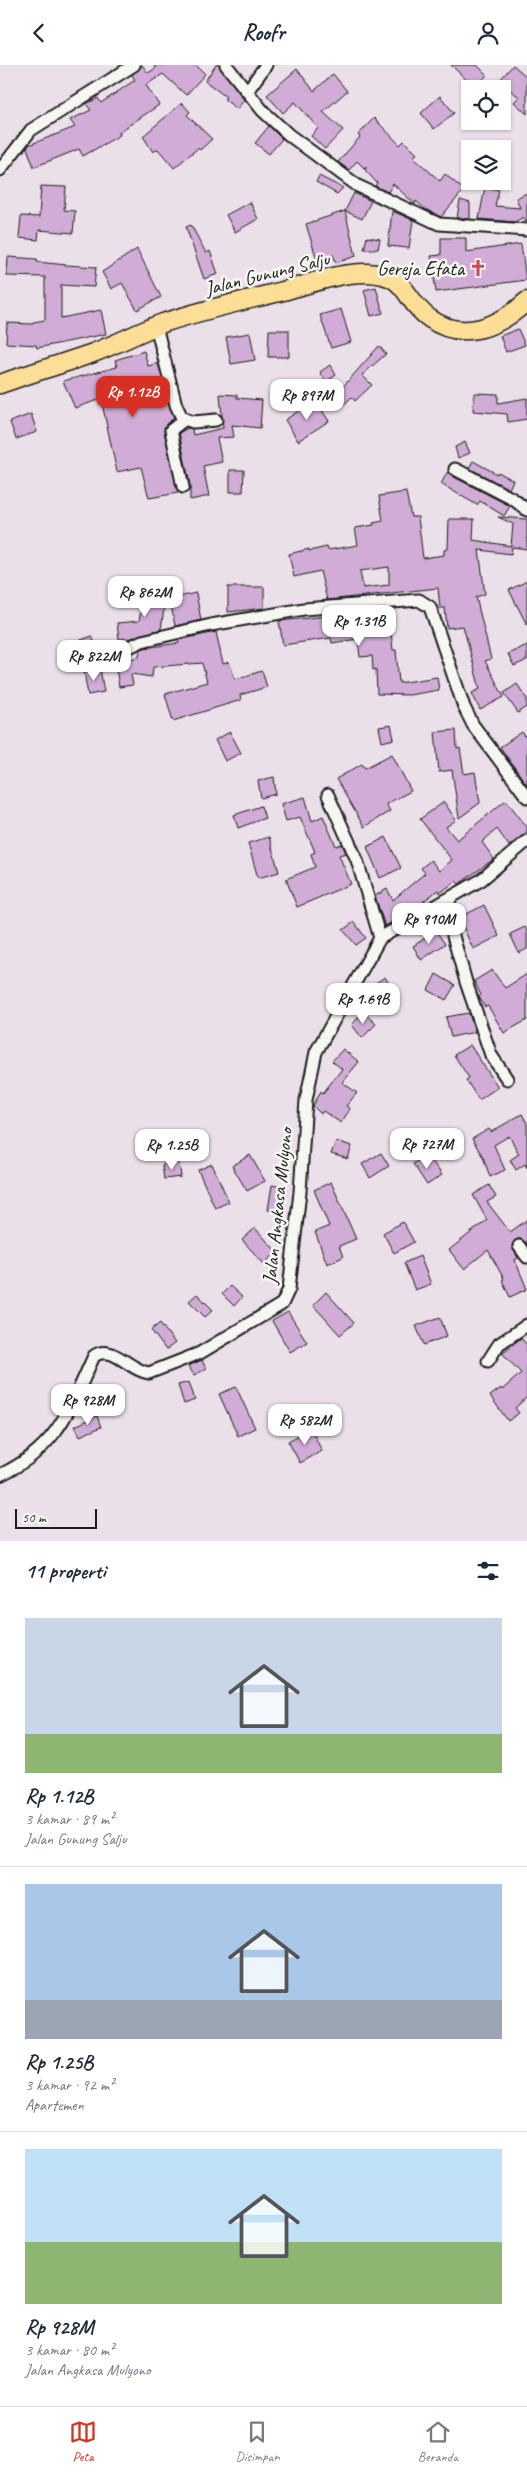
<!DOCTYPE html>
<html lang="id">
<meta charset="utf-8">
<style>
body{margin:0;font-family:Caveat,sans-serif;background:#f6f6f7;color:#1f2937;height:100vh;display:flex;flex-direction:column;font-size:19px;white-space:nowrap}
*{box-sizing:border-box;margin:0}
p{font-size:16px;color:#747a83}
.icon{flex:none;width:28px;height:28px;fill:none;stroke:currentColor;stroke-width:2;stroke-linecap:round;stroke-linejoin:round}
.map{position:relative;height:1476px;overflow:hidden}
.drawer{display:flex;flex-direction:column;background:#fff;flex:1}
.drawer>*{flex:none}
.tools{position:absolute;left:461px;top:15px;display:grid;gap:10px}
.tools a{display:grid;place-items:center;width:50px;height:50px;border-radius:0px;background:#fff;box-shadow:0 1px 4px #0004;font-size:25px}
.scale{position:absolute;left:15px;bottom:12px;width:82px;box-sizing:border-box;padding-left:5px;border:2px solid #1c1c1c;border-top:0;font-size:14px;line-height:18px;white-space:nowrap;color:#1c1c1c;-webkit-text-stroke:4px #f6f6f2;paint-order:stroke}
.price{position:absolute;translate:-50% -42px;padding:0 11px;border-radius:10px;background:#fff;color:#222;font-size:16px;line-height:32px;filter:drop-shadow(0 1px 2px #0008)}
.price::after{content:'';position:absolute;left:50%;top:30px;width:15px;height:11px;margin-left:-8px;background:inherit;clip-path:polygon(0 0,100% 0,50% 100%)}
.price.on{background:#d93025;color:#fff}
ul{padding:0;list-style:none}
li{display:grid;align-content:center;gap:10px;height:265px;padding:0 25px}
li+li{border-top:1px solid #e0e1e3}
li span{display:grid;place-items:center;height:155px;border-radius:0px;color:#555}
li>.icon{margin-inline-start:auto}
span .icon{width:90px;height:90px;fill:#fffc;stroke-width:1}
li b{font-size:21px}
h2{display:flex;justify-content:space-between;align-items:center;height:60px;padding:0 25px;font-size:21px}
header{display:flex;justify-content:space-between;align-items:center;height:65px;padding:0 25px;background:#fff;font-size:22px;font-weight:800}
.tabs{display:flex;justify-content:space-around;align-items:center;height:70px;border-top:1px solid #e0e1e3;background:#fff;font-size:14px;color:#747a83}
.tabs a{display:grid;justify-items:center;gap:2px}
.tabs .on{color:#d93025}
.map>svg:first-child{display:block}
</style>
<header><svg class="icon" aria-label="back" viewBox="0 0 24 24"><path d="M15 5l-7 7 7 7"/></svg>Roofr<svg class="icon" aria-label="person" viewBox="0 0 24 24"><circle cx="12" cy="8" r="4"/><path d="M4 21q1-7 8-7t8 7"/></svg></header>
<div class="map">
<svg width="527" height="1476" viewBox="0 0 527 1476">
<rect width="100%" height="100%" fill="#ebe0ea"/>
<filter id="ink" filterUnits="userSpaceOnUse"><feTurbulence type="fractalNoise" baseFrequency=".02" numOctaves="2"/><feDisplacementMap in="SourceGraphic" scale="10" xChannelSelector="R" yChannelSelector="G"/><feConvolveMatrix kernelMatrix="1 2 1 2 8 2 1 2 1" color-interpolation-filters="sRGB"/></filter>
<g filter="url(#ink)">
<path fill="#d0acd6" stroke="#1c1c1c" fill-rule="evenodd" d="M142,0L148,8L156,3L153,0H196L205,9L186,30L163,9L146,20L159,40L119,67L120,70L83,91L79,84L34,102L27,83L29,80L75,62L70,55L91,45L86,39L98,33L101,38L135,15L132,10Z
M216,0H219L244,35L237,44L224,34L226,32L205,16Z
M451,0H477L487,10L475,23Z
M513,0L527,12V49L514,37L519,32L499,16Z
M297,4L314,26L333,9L347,26L323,47L343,65L325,84L311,71L318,63L295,37L283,48L267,30Z
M440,31L454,48L434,64L421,48Z
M182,38L190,47L187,50L212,74L200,85L198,83L174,103L158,84L153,87L143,71Z
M374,53L400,80L404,76L417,89L413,92L440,116L445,109L464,125L441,152L425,144L416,136L415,139L393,119L388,127L375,121L377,118L365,105L366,101L364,103L357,96L349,105L338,97L360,72L358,70Z
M269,61L282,74L269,89L255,78Z
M319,111L343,123L337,129L316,117Z
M41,121L66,122L64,145L75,146L73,168L39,165L38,175L19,173L21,151L39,152Z
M485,122L499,125L495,141L520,143L516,133L527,128V157L523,152L515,157L479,154Z
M354,128L371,136L362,154L345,146Z
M460,135L470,138V154L457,153Z
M250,137L258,154L235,167L226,150Z
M345,146L356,191L336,198L333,190L317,195L306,159Z
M392,146L413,155L409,183L388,181Z
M191,160L206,188L210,186L218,209L204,214L186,162Z
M367,172L380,174L378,184H364Z
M441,173H466V187L521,179L526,215L436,227L431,191L441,190Z
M137,184L161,232L137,245L122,218L111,224L102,207Z
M8,192L37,194V197L67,200L96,202L94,222L61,220V253L101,245L106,269L37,283L36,280L6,278L7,258L33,259V257L45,255V212L7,211Z
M376,222L383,248L371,251L364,225Z
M341,244L351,277L331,283L320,250Z
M518,264L525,280L506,287L500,271Z
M269,265H289V292H268Z
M250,268L255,295L231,299L226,272Z
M379,281L386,289L362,310L372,320L355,336L352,332L341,342L333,333Z
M144,286L148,301L158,298L174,353L166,359L164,366L178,428L149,433L141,402L117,407L101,334L75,343L63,316L117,302L115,295Z
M330,300L336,310L326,317L320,307Z
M474,328L498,329V338L527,333V354L508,357L507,349L473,346Z
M220,329L237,330V333L262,335L260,363L232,360L234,372L217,373L222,397L203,401L209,431L190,435V420L179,368L188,363L192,364L193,370L223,363Z
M315,335L329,356L298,376L285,355Z
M31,349L37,367L16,374L10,357Z
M465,377L470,388L458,393L455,382Z
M473,396L497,409L498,407L513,415L509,424L469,403Z
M230,405H244L243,427H230Z
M448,406L452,411L510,441L504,451L480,436L477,440L441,419Z
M406,427L411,452H418L423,493L444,490V485L448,484L449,454H474L473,475L511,481L513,459L498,452L527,454V484L512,482L511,489L479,485L485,529L476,532L491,594L485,596L504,632L480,645L472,628L480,624L463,561L447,563L445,543H440L438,523L327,535L320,506L294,512L289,489L309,484V486L327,482L328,485L358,480L355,463L374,460L373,458L383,456L379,431ZM389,502V520L363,523L360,506Z
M527,516V560L509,525Z
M228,522H264V543L228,547Z
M167,523L161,564L132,573L119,574L117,558L139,556L143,533L158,535V524Z
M196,528L201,555L175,561L170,534Z
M368,547L370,560L390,558L393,585H396L399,618L437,612L439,625L409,630L377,629L376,604L373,605L372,591L360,592L358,574L332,578L331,573L283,580L279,556Z
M216,567L223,599L229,597L235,614L262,606L267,622L240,630L241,635L173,656L165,629L207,617L202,598L153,602L152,612L131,609L133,620L119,622L115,597L139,592L140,585L144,583L179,578L178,575Z
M92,571L95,579H118L79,596L73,578Z
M527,580V595L514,601L508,589Z
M100,604L104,627L88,630L84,607Z
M517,619L527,634V642L518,648L504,628Z
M391,660L394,674L382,677L379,662Z
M456,665L457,684L460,683L464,709L475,707L480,738L459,753L452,705L439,707L435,667Z
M230,667L241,688L225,696L215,675Z
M522,667L527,674V720L500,682Z
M392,689L411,726L386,739L390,746L364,762L336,714L362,699L365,703Z
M274,712L276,729L261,733L258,716Z
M305,732L312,756L323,751L336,781L342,779L346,788L339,790L351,819L297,842L286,814L315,802L311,789L315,787L300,752L286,756L281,739Z
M506,735L527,762V767L509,781L497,764L482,777L494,794L459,819L456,816L440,828L438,825L410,847L385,861L375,831L387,824L393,835L425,808L421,803L431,795L439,806L452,795L420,754L444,737L456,755L446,762L457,775Z
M261,741L265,753L238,763L234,750Z
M269,772L279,807L258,813L248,778Z
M386,772L401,803L380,813L367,782Z
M484,840L499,871L473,884L459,853Z
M354,857L366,873L356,880L343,865Z
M525,862L527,866V884L519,888L510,869Z
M436,866L445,879L421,895L413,881Z
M492,905L505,923L527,909V955L504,968L488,941L485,942L479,932L481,930L474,916Z
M436,909L455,920L446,935L428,925Z
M385,912L397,932L381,943L368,923Z
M363,947L376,959L362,973L352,960Z
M469,948L475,967L451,972L446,952Z
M470,980L498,1022L479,1035L466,1015L469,1013L454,990Z
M343,984L359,997L342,1017L357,1028L346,1041L350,1044L341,1058L323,1046L321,1049L313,1041L321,1026L323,1028L342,1004L332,996Z
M522,1049L527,1058V1103L525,1099L516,1105L510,1095L519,1089L509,1071L494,1080L505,1105L490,1112L483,1092L472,1074L489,1064L491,1067Z
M336,1076L352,1081L348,1094L331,1089Z
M381,1088L389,1101L370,1113L362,1099Z
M427,1089L442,1110L427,1120L413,1099Z
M250,1090L265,1116L247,1126L232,1101Z
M179,1097L181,1112L164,1114L162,1100Z
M212,1099L229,1137L215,1143L198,1105Z
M331,1117L356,1174L339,1181L343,1192L327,1199L315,1167L329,1161L314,1125Z
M272,1120L287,1123L284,1147L268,1145Z
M489,1120L496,1132L487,1137L510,1167L527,1155V1179L522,1174H518L512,1181L518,1193L515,1195L527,1224L510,1232L502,1215L504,1214L488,1185L464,1204L449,1185L487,1155L473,1130Z
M403,1157L414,1177L394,1188L383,1168Z
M255,1163L277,1187L264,1199L242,1175Z
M420,1191L431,1219L415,1225L404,1198Z
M230,1221L242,1232L234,1241L222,1229Z
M326,1227L354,1258L340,1270L313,1240Z
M197,1229L213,1245L205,1252L189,1236Z
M288,1247L307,1277L290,1287L272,1256Z
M440,1252L447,1271L424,1280L416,1261Z
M160,1258L175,1278L166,1285L151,1265Z
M521,1273L527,1280V1332L515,1343L519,1348L508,1356L490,1331L501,1323L502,1325L521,1308L502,1288Z
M202,1295L206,1304L194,1310L188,1301Z
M189,1317L195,1335L184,1339L178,1320Z
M236,1322L255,1363L238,1371L219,1329Z
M97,1351L101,1362L80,1371L75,1361Z
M311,1364L322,1386L300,1398L288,1376Z"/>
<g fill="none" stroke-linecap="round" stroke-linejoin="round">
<g stroke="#1c1c1c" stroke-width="15">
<path id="street" d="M226,0L263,46L289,70L358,121L439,159L527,165
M248,25L266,0
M0,105L31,65L134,0
M156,261L176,340L182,353L193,357L216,355
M455,404L513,434L527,445
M183,422L171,365L184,355
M91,600L142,576L211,560L304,544L419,535L430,542L464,642L473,660L527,732
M328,730L357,795L380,873
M449,835L453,871L466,917L491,990L507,1014
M519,1181L527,1192
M488,1296L499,1279L527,1260
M0,1410C58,1383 69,1345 94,1291C112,1278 130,1306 149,1308L200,1288L282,1239L289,1224L300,1127L306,1035L316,987L380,873L481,815L527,776"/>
</g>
<g stroke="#1c1c1c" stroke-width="21">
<path id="primary" d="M0,319C31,308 62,299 93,288C117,279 139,267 163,258C202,245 243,236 283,226C310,219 340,207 368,208C410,210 402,234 429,253C463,278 500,261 527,236"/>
</g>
<use href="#street" stroke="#f6f6f2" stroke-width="11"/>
<use href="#primary" stroke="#fcde96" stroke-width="18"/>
</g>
</g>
<defs>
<g id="church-bare" transform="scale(1.35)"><path d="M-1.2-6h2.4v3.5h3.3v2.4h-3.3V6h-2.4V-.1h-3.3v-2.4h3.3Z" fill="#d1495b" stroke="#f6f6f2" stroke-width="2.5" paint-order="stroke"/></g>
</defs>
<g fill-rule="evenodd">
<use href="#church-bare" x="478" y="203"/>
</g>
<g text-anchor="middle" stroke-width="5" stroke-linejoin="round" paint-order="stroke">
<g font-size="20" fill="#1c1c1c" stroke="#f6f6f2" text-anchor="end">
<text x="464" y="210">Gereja Efata</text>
</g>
<g font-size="20" fill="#1c1c1c" stroke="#f6f6f2">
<text transform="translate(267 208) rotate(-14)" y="7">Jalan Gunung Salju</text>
<text transform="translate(277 1141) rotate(-84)" y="7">Jalan Angkasa Mulyono</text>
</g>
</g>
</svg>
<div class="tools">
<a><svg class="icon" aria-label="locate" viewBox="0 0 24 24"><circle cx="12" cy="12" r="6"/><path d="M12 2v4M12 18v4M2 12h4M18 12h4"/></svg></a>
<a><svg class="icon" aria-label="layers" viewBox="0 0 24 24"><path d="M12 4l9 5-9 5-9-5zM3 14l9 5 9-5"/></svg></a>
</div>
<div class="scale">50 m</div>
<b class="price on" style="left:133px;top:353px">Rp 1.12B</b>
<b class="price" style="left:307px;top:356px">Rp 897M</b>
<b class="price" style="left:145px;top:553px">Rp 862M</b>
<b class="price" style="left:359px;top:582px">Rp 1.31B</b>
<b class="price" style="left:94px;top:617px">Rp 822M</b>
<b class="price" style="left:429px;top:880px">Rp 910M</b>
<b class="price" style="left:363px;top:960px">Rp 1.69B</b>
<b class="price" style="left:427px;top:1105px">Rp 727M</b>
<b class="price" style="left:172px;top:1106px">Rp 1.25B</b>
<b class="price" style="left:88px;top:1361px">Rp 928M</b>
<b class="price" style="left:305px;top:1381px">Rp 582M</b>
</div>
<section class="drawer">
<h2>11 properti<svg class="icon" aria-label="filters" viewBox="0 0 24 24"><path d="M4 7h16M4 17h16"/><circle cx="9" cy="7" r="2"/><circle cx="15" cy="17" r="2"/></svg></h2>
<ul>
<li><span style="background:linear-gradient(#c9d6e8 75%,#8fb573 0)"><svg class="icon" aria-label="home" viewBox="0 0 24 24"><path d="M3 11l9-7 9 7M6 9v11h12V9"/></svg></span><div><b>Rp 1.12B</b><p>3 kamar · 89 m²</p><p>Jalan Gunung Salju</p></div></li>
<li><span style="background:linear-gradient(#a9c7e8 75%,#9aa5b1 0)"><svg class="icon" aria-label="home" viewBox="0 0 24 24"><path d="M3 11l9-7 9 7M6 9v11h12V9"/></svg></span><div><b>Rp 1.25B</b><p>3 kamar · 92 m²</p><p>Apartemen</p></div></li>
<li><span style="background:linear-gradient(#bfe0f5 60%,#8fb573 0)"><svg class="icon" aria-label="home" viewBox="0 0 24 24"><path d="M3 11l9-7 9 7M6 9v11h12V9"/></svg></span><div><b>Rp 928M</b><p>3 kamar · 80 m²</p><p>Jalan Angkasa Mulyono</p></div></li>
</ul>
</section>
<nav class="tabs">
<a class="on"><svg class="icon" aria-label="map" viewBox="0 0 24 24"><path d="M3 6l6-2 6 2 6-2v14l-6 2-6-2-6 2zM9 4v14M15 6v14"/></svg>Peta</a>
<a><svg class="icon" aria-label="saved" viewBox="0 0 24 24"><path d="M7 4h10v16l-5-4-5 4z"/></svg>Disimpan</a>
<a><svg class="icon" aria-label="home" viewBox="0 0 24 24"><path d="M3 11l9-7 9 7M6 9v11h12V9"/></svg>Beranda</a>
</nav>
